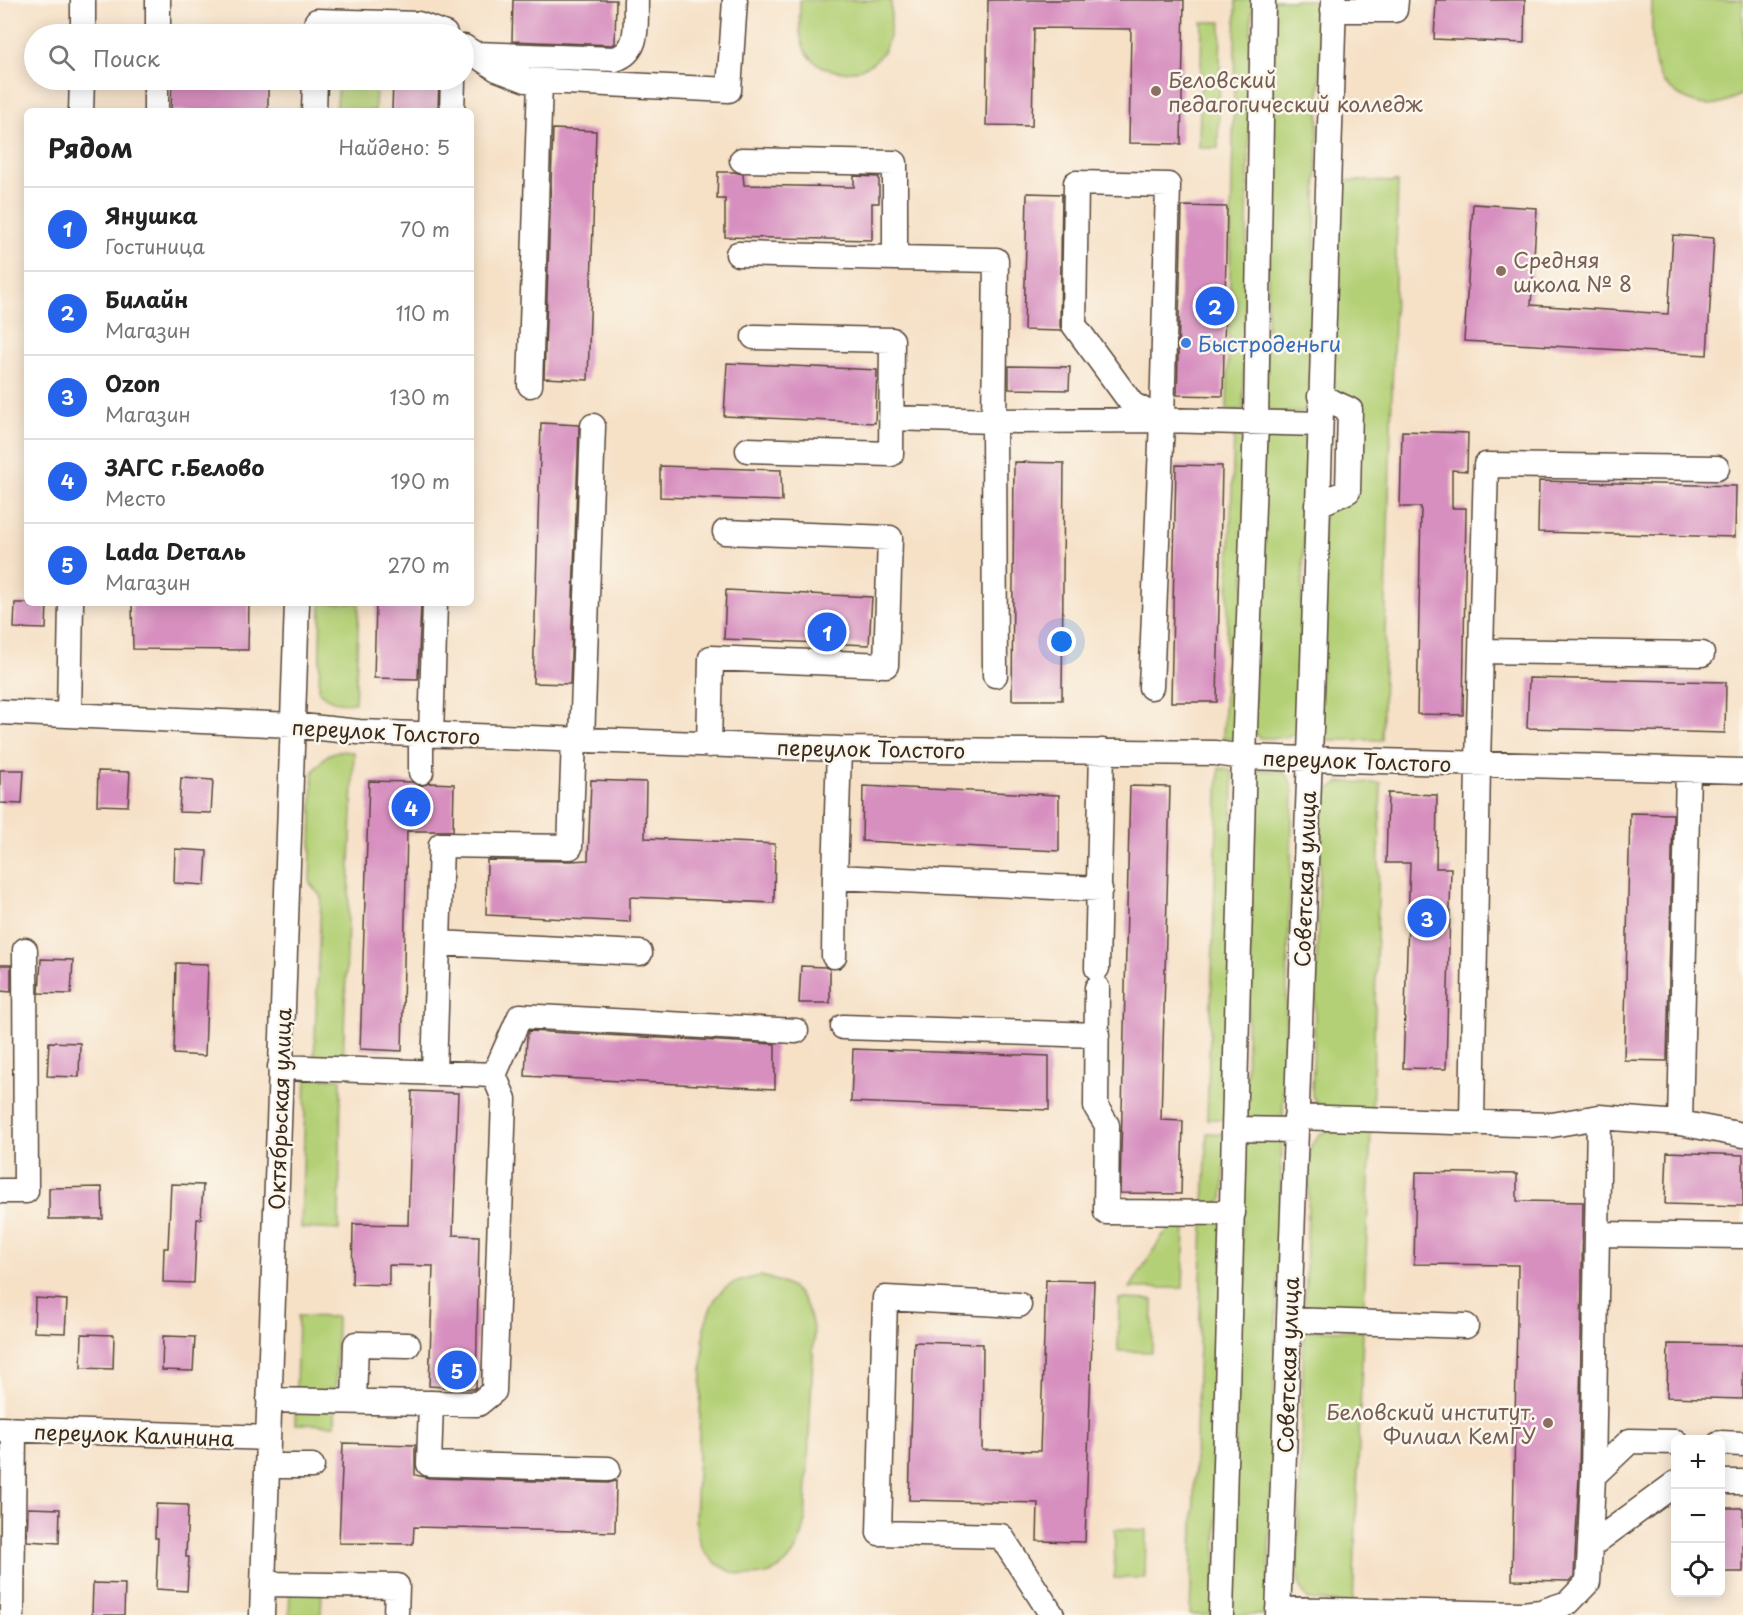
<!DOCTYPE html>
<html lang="ru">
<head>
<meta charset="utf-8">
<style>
	:root { --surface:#fff; --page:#f2f2f2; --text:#222; --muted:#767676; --line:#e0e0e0; --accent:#2563eb }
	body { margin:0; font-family:"Playpen Sans",sans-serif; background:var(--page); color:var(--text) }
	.controls { position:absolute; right:18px; bottom:18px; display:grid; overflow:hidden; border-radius:9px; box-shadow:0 3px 15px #0003 }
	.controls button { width:54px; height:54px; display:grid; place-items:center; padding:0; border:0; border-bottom:2px solid var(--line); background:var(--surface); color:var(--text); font:30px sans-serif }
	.you { position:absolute; left:1062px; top:642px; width:21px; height:21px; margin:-15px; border:4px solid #fff; border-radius:50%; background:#1a73e8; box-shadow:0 0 0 9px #1a73e833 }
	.badge { display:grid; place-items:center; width:39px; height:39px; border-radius:50%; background:var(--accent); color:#fff; font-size:20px; font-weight:700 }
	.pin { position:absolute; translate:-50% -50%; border:3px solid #fff; box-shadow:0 2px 6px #0006 }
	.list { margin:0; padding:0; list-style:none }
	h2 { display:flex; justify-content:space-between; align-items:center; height:78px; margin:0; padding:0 24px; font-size:26px }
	h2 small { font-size:20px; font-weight:400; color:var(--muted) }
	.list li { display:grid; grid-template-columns:39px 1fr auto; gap:18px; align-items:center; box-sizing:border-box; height:84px; padding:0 24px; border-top:2px solid var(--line) }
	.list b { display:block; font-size:22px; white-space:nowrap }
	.list p { margin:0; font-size:20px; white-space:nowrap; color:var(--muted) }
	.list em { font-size:20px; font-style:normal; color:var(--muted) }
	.icon { flex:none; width:33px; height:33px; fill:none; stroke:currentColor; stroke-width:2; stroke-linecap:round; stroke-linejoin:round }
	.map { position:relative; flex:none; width:1743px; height:1615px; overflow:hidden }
	.search { position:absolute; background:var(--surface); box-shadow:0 3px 15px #0003; left:24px; top:24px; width:450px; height:66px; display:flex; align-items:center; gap:15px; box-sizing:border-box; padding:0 21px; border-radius:33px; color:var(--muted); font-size:22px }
	.panel { position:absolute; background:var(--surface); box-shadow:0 3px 15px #0003; left:24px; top:108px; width:450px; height:498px; border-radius:9px }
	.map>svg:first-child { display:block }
	.green { fill:#b4d076; stroke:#787d4a; stroke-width:1.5 }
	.building { fill:#d78fbf }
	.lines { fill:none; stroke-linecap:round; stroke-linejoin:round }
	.minor-casing { stroke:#574537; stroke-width:27 }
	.minor { stroke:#fff; stroke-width:24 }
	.education-dot { fill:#8d6e63; stroke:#fbf7ec; stroke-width:2 }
	.shop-dot { fill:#3f7fe0; stroke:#fbf7ec; stroke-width:2 }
	.labels { text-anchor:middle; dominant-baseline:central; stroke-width:5; stroke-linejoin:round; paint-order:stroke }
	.education-label { font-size:21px; fill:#785e54; stroke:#fbf7ec; text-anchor:start }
	.shop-label { font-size:21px; fill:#366cbe; stroke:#fbf7ec; text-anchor:start }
	.street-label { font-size:21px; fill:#3b2a1e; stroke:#fbf7ec }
</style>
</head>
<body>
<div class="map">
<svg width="1743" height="1615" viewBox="0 0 1743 1615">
	<rect width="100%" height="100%" fill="#fbf7ec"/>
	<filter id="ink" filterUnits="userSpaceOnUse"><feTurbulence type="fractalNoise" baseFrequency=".0167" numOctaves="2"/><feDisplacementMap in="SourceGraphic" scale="12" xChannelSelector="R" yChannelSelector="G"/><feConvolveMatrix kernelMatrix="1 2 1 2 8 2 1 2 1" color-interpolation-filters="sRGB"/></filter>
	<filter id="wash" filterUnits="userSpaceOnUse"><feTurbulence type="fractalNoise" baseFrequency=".008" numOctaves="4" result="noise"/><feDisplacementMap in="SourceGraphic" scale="24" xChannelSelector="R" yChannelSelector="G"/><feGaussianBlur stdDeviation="1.35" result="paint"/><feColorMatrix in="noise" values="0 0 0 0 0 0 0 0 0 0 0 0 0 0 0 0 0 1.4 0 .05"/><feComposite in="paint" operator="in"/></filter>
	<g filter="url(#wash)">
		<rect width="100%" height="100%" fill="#f6e1c7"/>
		<path class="green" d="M800,0H891C891,15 892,32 886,46C870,82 813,80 802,42C798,28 800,14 800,0Z
			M1236,0H1252L1243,410H1227Z
			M1274,0H1322L1310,406L1301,413H1273L1265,405Z
			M1652,0H1743V93C1733,99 1720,105 1708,105C1688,104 1663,89 1657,70C1650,47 1652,23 1652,0Z
			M1202,22H1221L1218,148H1199Z
			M338,80H376L375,111H337Z
			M1334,180L1398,182L1382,740H1327L1318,735L1324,504L1354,497L1357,401L1328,389Z
			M1271,432L1298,433L1307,442L1298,730C1286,741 1275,738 1260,738L1253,730L1263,440Z
			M1234,435L1250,436L1238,739L1223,738Z
			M321,603H359L355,703C340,703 330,703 319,692Z
			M339,751L354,752L343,1063L314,1061L321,897L310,883L313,772C321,761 326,753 339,751Z
			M1219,768L1228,769L1233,774L1228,1119H1207Z
			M1255,770L1282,771L1289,778L1293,791L1267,1615H1230Z
			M1340,782L1381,783L1372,1116L1323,1109L1312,1096L1322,806L1328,790Z
			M306,1077L341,1079L339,1230L301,1228Z
			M1332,1129L1371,1130L1364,1306L1305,1308L1310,1147L1320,1134Z
			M1207,1133L1227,1134L1223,1199L1214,1205L1204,1207Z
			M1203,1222H1224L1215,1615H1190Z
			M1185,1225L1183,1288H1130L1163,1235L1173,1226Z
			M761,1276C798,1285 808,1297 814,1334L805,1524C802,1538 798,1550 788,1561C763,1588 717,1575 701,1546C697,1538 697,1527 695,1519L704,1328C715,1290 722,1284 761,1276Z
			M1119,1299L1153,1300L1152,1352L1118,1351Z
			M298,1316L337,1317L335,1425L295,1424Z
			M1304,1330L1363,1331L1353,1604L1308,1600L1300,1587L1297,1573Z
			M1115,1529L1146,1530L1145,1578H1114Z
			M290,1589L322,1590L321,1615H289Z"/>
		<g id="blocks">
			<path class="building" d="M513,0H616L615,43L612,45L512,41Z
				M988,0H1184L1181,144L1129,143L1131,29L1034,28L1032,126L986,125Z
				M1436,0H1525L1524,43L1434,39Z
				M172,80H268V111H171Z
				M393,80H439L438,111H392Z
				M553,129L596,131L588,380L544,378Z
				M718,172H734L743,174L744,185L854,187V176L879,177V203H872V240L725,237V199H717Z
				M1027,193L1062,194L1060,325L1061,331L1024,330Z
				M1473,204L1537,208L1531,305L1668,314L1673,235L1714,238L1707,355L1464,341Z
				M1182,206L1227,207L1223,396L1177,395Z
				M727,363L877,370L875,423L724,416Z
				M1009,366L1070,367L1069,390L1009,389Z
				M541,423L579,425L570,684L533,683Z
				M1402,431L1468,433L1467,471L1452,470V508H1466L1463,715L1417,714L1421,507H1400Z
				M1014,462L1064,463L1062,700H1012Z
				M1176,465L1222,466L1217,702H1171Z
				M660,466L781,470L782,501L660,497Z
				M1539,481L1736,486L1735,537L1538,532Z
				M726,590L872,597L869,645L724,639Z
				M15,603H47L46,629L14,628Z
				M132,603H249L248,650L133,649Z
				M376,603H421L418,679L374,678Z
				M1529,678L1726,682L1725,733L1527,728Z
				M0,770H24L22,804L0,803Z
				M98,771L130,772L128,806L97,805Z
				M181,778L213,780L211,813L179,812Z
				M591,780L646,782L645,838L775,844L774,903L630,897V922L486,915L487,860L570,861L588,860Z
				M369,781L412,782L420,786L430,783L454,784L453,831H407L402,1051L360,1049Z
				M863,786L1059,795V851L862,841Z
				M1130,786L1170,787L1161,1120L1183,1121L1181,1194L1120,1193Z
				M1388,793L1437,795L1436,868H1451L1446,1069L1403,1068L1410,863H1386Z
				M1630,813L1673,814L1667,1061L1624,1060Z
				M175,849L207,851L205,885L174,883Z
				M41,959L73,960L71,994L39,993Z
				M176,963L208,964L205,1056L174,1054Z
				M0,965H11V992L0,991Z
				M801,966L825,967L830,969V1003H799Z
				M529,1031L775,1044V1089L525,1076L527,1036Z
				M49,1042L80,1043L79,1077L47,1076Z
				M853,1049L1049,1056V1110L851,1102Z
				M412,1091L458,1093L453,1235L479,1236L476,1387L474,1389L429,1386L433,1266L389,1265V1285L352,1284L353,1224L408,1225Z
				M1667,1152L1743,1155V1206L1665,1204Z
				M1416,1172L1517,1174V1201L1583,1202L1579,1476L1574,1576L1569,1581L1512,1580L1518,1265L1414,1264Z
				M171,1184L203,1185L201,1219H197L194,1283L163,1282L164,1248H168Z
				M102,1187L103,1219H49V1188Z
				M1046,1280L1094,1281L1085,1542L1037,1541L1038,1503L909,1500L914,1342L983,1344L982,1450L1040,1451Z
				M35,1298L67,1300L65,1333L34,1332Z
				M82,1334L114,1335L113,1369L81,1368Z
				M163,1336L195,1337L193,1371L162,1370Z
				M1668,1344L1743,1345V1399L1667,1397Z
				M343,1443L415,1445V1475L429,1478L608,1483L616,1481L615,1532L414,1527L413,1544L339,1543Z
				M156,1504L188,1505L186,1557H189L187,1591L156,1589L158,1538H155Z
				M28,1508L60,1509L59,1543L27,1541Z
				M1720,1508H1743V1572H1720Z
				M93,1583L125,1584L124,1615H92Z"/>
		</g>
	</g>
	<g filter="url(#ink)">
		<use href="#blocks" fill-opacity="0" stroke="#574537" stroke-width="1.5"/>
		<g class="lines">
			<g class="minor-casing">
				<path id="minor" d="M1333,10H1395L1396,0
					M317,21L418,24L445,34
					M83,34V0
					M158,34V0
					M464,47L497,69L526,80L729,90L735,0
					M475,54L615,59C641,51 635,22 636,0
					M81,111L82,80
					M156,111V80
					M314,111L315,80
					M452,111L453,80
					M742,160L895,163V258L996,260L994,421L892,418
					M738,254L895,258
					M530,385L540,82
					M1162,420L1132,404L1074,325L1076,183L1168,185L1162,420L1320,424
					M748,450L891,454L892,340L754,337
					M1317,505L1348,491L1350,410L1320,396
					M1481,651L1702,654
					M995,675L994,421L1160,420
					M1151,687L1162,420
					M0,712L292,725L359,732L839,749L1215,753L1244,757L1308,759L1743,771
					M69,715L71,603
					M431,735L435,603
					M582,740L593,426
					M709,745L711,658L886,665L890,538L725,532
					M839,749L835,877L1100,889
					M421,772V734
					M438,943L640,953
					M834,956L835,877
					M1097,968L1102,751
					M1097,988L1096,1107L1107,1125L1106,1212L1233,1213
					M843,1027L1097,1035
					M280,1067L494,1075L520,1016L796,1031
					M434,1073L441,845L570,847L574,740
					M1296,1117L1552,1125L1599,1117L1680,1123L1743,1135
					M1599,1117L1597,1234L1743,1236
					M1472,1122L1478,764L1486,465L1717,468
					M1680,1123L1688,770
					M1235,1129L1295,1130
					M0,1191H26L25,950
					M1019,1305L885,1298L879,1533L1001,1536L1052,1615
					M1289,1320L1466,1326
					M269,1400L478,1404L494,1391L504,1099L494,1075
					M354,1401L356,1344L408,1345
					M431,1403L429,1464L608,1469
					M0,1429L267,1438
					M1720,1443L1743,1444
					M267,1466H312
					M1593,1476L1597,1234
					M1720,1482H1743
					M1590,1546L1593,1476L1630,1441L1676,1442
					M263,1584L397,1586L396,1615
					M1278,1609L1522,1614L1541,1612L1568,1603L1588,1582L1590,1546L1676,1483
					M12,1615L14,1430
					M262,1615L297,603
					M1221,1615L1244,757L1256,422L1263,0
					M1278,1615L1311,727L1334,0"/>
			</g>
			<use href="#minor" class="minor"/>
		</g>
	</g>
	<g class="education-dot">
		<circle cx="1156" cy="91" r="6"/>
		<circle cx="1501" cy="271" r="6"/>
		<circle cx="1548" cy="1423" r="6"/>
	</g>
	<circle class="shop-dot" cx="1186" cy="343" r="6"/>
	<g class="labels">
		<g class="education-label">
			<text x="1168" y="79">Беловский<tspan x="1168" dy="24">педагогический колледж</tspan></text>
			<text x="1513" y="259">Средняя<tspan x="1513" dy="24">школа № 8</tspan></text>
			<text x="1536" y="1411" text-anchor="end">Беловский институт.<tspan x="1536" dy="24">Филиал КемГУ</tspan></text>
		</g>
		<g class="shop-label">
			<text x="1198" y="343">Быстроденьги</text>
		</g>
		<g class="street-label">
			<text transform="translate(386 731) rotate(3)">переулок Толстого</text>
			<text transform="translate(871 748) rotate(1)">переулок Толстого</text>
			<text transform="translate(1357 760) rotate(2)">переулок Толстого</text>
			<text transform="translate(1304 879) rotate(-88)">Советская улица</text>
			<text transform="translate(279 1109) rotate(-88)">Октябрьская улица</text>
			<text transform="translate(1287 1365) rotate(-88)">Советская улица</text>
			<text transform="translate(134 1434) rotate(2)">переулок Калинина</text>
		</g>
	</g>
</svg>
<div class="controls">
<button>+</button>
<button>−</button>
<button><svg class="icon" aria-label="locate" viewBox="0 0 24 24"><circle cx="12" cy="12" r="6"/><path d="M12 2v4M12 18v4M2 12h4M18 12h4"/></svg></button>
</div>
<div class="you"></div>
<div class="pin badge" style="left:827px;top:632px">1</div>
<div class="pin badge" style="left:1215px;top:306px">2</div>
<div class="pin badge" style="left:1427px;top:918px">3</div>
<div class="pin badge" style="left:411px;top:807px">4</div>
<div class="pin badge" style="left:457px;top:1370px">5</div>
<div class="search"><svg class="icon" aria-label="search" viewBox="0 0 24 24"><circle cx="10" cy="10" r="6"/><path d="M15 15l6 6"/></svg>Поиск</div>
<section class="panel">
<h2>Рядом<small>Найдено: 5</small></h2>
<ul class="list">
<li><span class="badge">1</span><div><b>Янушка</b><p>Гостиница</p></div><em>70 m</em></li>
<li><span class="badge">2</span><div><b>Билайн</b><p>Магазин</p></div><em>110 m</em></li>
<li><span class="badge">3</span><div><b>Ozon</b><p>Магазин</p></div><em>130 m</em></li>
<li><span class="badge">4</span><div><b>ЗАГС г.Белово</b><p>Место</p></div><em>190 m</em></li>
<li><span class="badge">5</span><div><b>Lada Dеталь</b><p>Магазин</p></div><em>270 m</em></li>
</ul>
</section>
</div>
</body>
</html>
